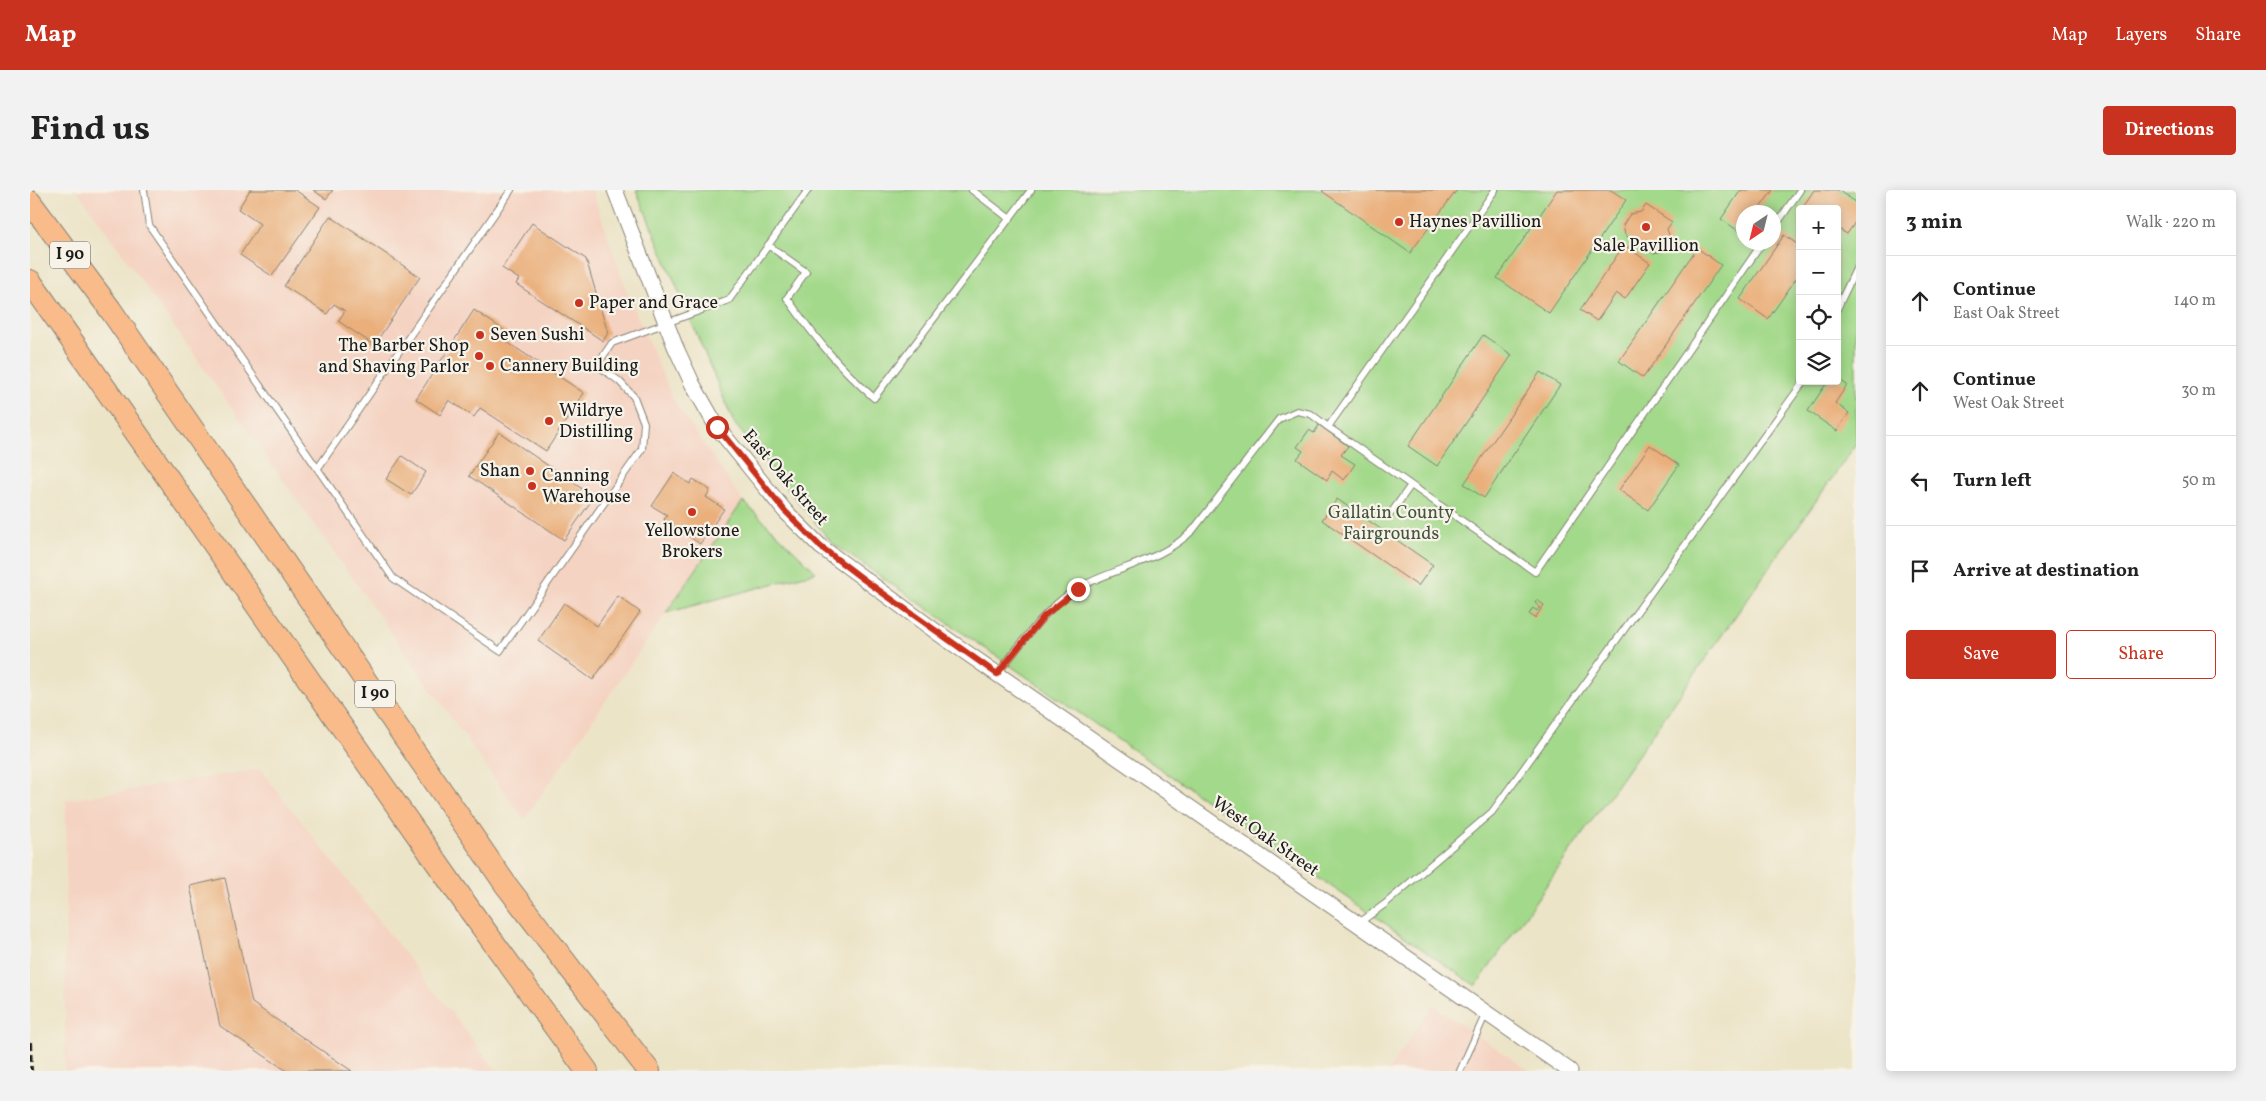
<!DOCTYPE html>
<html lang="en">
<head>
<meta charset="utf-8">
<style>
	:root { --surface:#fff; --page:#f2f2f2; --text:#222; --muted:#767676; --line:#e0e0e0; --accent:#c8321e }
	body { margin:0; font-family:Vollkorn,serif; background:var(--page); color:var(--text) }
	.controls { position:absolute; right:15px; top:15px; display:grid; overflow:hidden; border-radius:5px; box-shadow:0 2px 12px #0003 }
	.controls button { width:45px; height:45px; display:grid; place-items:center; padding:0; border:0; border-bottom:1px solid var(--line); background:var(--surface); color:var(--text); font:25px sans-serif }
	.compass { position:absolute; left:1706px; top:15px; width:45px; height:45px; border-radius:50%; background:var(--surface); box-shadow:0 2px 12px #0003; rotate:215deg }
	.stop { position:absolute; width:15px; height:15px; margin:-11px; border:4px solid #c8321e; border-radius:50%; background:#fff }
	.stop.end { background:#c8321e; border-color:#fff; box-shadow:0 1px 5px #0008 }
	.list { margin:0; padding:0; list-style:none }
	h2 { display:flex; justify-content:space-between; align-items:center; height:65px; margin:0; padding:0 20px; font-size:21px }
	h2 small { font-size:16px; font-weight:400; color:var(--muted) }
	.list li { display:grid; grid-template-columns:32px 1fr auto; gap:15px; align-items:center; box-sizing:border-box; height:90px; padding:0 20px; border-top:1px solid var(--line) }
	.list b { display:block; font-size:19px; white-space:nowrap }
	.list p { margin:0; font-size:16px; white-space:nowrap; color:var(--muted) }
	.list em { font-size:16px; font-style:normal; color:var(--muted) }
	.actions { display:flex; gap:10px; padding:15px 20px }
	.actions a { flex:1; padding:11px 0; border:1px solid var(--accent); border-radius:5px; text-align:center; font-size:18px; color:var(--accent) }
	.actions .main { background:var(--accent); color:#fff }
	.icon { flex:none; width:28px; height:28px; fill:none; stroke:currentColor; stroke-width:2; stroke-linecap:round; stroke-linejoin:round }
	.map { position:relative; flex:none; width:1826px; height:881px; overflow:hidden; border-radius:5px }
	header { display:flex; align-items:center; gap:30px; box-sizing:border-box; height:70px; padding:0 25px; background:var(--accent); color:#fff }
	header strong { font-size:24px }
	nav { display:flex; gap:28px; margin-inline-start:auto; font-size:18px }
	.intro { display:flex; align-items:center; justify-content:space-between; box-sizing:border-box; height:120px; padding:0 30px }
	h1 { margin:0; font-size:35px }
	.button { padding:12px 22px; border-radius:5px; background:var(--accent); color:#fff; font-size:18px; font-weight:700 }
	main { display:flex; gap:30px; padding:0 30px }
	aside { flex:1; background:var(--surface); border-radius:5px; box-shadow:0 2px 12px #0003 }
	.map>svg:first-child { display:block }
	.built { fill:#f5d3c2 }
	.green { fill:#a3d98a; stroke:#607a53; fill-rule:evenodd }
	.building { fill:#eaaf7a }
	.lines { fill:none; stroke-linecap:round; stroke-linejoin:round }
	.service-casing { stroke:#848072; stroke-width:8 }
	.tertiary-casing { stroke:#848072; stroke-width:17 }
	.motorway-casing { stroke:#848072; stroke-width:24 }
	.service { stroke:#fff; stroke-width:6 }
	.tertiary { stroke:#fff; stroke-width:15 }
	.motorway { stroke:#fabb8b; stroke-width:22 }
	.rail { stroke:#1c1c1c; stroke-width:4; stroke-dasharray:8 4; stroke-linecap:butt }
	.route { stroke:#c8321e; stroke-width:6 }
	.poi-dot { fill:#c8321e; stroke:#f7f3e8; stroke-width:2 }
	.labels { text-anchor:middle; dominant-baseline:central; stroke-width:4.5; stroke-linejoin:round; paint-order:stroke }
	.shield { fill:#f7f3e8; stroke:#5e5c59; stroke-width:1 }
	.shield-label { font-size:16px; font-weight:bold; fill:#1c1c1c }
	.poi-label { font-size:18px; fill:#1c1c1c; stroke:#f7f3e8; text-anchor:start }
	.street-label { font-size:18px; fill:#1c1c1c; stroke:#f7f3e8 }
	.park-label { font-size:18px; fill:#44553d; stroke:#f7f3e8 }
</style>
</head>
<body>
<header>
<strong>Map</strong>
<nav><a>Map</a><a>Layers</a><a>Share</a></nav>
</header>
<div class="intro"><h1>Find us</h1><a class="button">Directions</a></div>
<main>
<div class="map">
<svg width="1826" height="881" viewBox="0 0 1826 881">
	<rect width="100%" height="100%" fill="#f7f3e8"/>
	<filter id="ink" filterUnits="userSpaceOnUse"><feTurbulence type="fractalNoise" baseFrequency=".02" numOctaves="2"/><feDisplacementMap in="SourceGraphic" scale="10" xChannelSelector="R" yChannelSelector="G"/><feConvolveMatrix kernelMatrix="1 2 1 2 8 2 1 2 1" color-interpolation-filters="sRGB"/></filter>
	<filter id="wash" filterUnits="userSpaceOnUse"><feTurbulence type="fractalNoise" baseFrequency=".0096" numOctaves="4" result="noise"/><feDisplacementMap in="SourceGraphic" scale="20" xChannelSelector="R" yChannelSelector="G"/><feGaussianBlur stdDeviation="1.12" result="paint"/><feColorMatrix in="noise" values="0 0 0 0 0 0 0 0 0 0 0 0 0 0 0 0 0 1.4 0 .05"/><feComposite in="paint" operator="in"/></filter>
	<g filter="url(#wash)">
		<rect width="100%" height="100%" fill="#ece4c7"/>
		<path class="built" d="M47,0H562L599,107L644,211L713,311L494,630Z
			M230,579L467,881H35L36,610Z
			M1402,815L1500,881H1358Z"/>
		<path class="green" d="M606,0H1826V254L1446,796L802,353L704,233ZM1770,19H1807V191H1770ZM1714,22H1744V52H1714Z
			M713,311L786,382L636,423Z"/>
		<g id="blocks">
			<path class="building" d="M220,0H265L290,17L242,86L210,65L230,34L208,19Z
				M283,0H303L296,9Z
				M1293,0H1427L1380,63L1292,1Z
				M1527,0H1581L1596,10L1519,123L1467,88Z
				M1711,0H1743L1727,22H1714L1713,44L1691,29Z
				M1784,0H1808L1826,13V31L1817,44L1807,38V19H1780L1774,15Z
				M1616,15L1642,32L1637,39L1641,50L1634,61L1623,63L1595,45L1593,35L1600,24L1611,22Z
				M300,26L390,87L344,155L308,131L315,121L304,114L297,124L254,96Z
				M502,33L556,69L578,143L573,151L486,94L489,89L472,78Z
				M1754,45L1770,56V83L1738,129L1710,109Z
				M1594,55L1620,73L1595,109L1586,103L1567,131L1550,120Z
				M1667,58L1691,75L1613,188L1589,171Z
				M444,120L478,143L474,150L554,203L516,261L450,218L444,227L419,210L410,225L386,209Z
				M1453,145L1482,165L1407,276L1378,256Z
				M1510,182L1530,195L1454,308L1434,294Z
				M1807,188L1817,195L1805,213L1819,223L1807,241L1778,221L1798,191H1807Z
				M1289,235L1318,256L1311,265L1325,274L1314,290L1302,281L1297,290L1267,269L1273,261L1267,257L1279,240L1284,243Z
				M469,242L564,307L534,350L439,286Z
				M1620,255L1649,275L1618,320L1589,300Z
				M372,266L396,282L381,305L356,289Z
				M644,283L660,294L663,289L680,300L676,307L694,319L670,354L634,330L637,325L622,316Z
				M1307,309L1403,375L1388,396L1292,330Z
				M588,406L610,422L563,490L508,451L534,413L567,436Z
				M1507,410L1514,415L1505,428L1499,424L1503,418L1507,421L1510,417L1505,413Z
				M195,688L222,813L322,881H257L190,836L160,696Z"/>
		</g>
	</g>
	<g filter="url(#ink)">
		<use href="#blocks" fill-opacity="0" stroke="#848072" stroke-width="1"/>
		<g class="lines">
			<g class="service-casing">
				<path id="service" d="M114,0L119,35L363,388L470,461L612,259L614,233L604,207L589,191L567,175L582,153L699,110L778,0
					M942,0L980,29
					M1744,38L1770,0
					M738,55L776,82L757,108C785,148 807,175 844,208L1001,0
					M1807,119L1826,79
					M288,278L481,0
					M1381,295L1505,382L1733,52
					M1361,323L1381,295L1298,237L1465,0
					M967,484C992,454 1014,418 1048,398C1086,377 1131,372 1163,340L1249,229L1267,221L1281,224L1298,237
					M1329,733L1355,714L1462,622L1774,191
					M1430,881L1456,823"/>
			</g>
			<g class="tertiary-casing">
				<path id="tertiary" d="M585,0L645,156L663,195L687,237L755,321L791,357L908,443L1540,881"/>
			</g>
			<g class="motorway-casing">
				<path id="motorway" d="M0,12L80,119L476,695L619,881
					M0,91L442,723L557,881"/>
			</g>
			<use href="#service" class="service"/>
			<use href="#tertiary" class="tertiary"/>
			<use href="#motorway" class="motorway"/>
			<path class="rail" d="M0,852L1,881"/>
		</g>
	</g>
	<g class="lines" filter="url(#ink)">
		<path class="route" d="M687,237L755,321L791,357L833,389L967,484L1014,426L1048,399"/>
	</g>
	<g class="poi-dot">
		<circle cx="1369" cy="32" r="5"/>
		<circle cx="1616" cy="37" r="5"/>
		<circle cx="549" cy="113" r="5"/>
		<circle cx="450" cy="145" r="5"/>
		<circle cx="449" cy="166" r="5"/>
		<circle cx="460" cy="176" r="5"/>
		<circle cx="519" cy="231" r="5"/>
		<circle cx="500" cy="281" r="5"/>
		<circle cx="502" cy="296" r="5"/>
		<circle cx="662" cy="322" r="5"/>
	</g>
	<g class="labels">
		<g class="shield">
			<rect x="20" y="51.5" width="40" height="27" rx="4"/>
			<rect x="325" y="490.5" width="40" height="27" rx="4"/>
		</g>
		<g class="shield-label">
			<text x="40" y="65">I 90</text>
			<text x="345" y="504">I 90</text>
		</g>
		<g class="poi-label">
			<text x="1379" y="32">Haynes Pavillion</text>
			<text x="1616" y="56" text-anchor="middle">Sale Pavillion</text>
			<text x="559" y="113">Paper and Grace</text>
			<text x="460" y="145">Seven Sushi</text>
			<text x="439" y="156" text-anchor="end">The Barber Shop<tspan x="439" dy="21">and Shaving Parlor</tspan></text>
			<text x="470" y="176">Cannery Building</text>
			<text x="529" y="221">Wildrye<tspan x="529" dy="21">Distilling</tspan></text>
			<text x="490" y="281" text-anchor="end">Shan</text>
			<text x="512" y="286">Canning<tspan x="512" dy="21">Warehouse</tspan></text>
			<text x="662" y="341" text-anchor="middle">Yellowstone<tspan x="662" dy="21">Brokers</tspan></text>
		</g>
		<g class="street-label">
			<text transform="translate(755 288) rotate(49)">East Oak Street</text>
			<text transform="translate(1235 647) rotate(35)">West Oak Street</text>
		</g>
		<g class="park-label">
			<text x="1361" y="323">Gallatin County<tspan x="1361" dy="21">Fairgrounds</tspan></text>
		</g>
	</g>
</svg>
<div class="controls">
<button>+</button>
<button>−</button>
<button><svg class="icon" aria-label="locate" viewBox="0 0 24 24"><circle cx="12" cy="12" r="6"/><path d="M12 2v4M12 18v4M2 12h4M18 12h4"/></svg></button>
<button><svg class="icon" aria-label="layers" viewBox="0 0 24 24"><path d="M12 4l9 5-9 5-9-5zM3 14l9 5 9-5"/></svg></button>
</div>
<svg class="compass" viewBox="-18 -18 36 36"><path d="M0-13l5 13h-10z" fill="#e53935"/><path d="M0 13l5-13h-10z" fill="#767676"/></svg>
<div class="stop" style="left:687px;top:237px"></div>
<div class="stop end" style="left:1048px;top:399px"></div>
</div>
<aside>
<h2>3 min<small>Walk · 220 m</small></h2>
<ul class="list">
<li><svg class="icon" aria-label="ahead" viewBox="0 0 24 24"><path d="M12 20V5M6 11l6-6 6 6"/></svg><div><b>Continue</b><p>East Oak Street</p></div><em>140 m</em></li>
<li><svg class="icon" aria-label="ahead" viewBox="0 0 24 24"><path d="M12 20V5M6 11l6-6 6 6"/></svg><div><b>Continue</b><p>West Oak Street</p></div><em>30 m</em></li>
<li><svg class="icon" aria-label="left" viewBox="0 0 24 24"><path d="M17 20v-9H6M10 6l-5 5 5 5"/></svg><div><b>Turn left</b></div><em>50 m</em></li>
<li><svg class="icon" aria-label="arrive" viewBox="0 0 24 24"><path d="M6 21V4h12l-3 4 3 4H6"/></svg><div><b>Arrive at destination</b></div></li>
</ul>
<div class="actions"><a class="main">Save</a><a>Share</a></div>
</aside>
</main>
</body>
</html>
